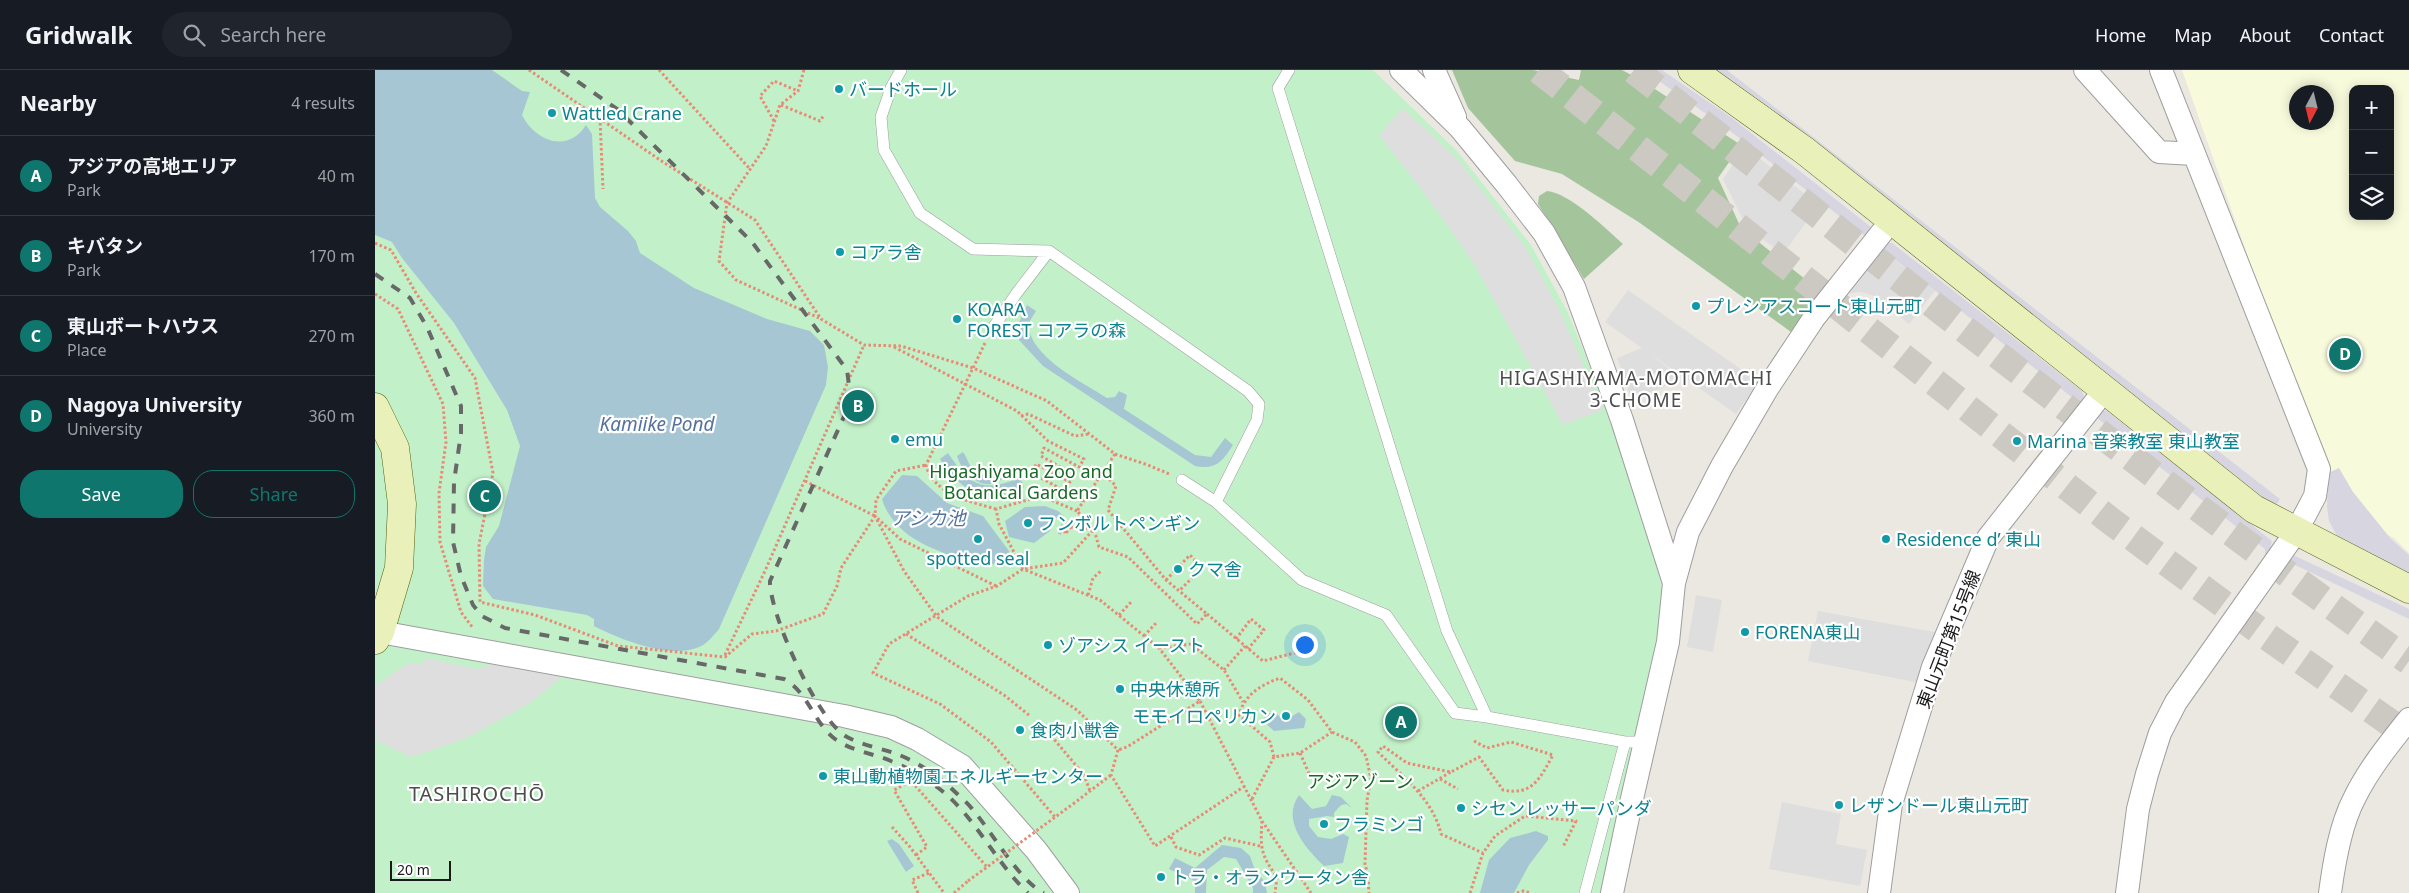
<!DOCTYPE html>
<html lang="en">
<head>
<meta charset="utf-8">
<style>
	:root { --surface:#171b24; --page:#20242c; --text:#f1f3f6; --muted:#9ea1a6; --line:#363941; --accent:#0f766e }
	body { margin:0; font-family:"Noto Sans","Noto Sans JP",sans-serif; background:var(--page); color:var(--text) }
	.controls { position:absolute; right:15px; top:15px; display:grid; overflow:hidden; border-radius:10px; box-shadow:0 2px 12px #0003 }
	.controls button { width:45px; height:45px; display:grid; place-items:center; padding:0; border:0; border-bottom:1px solid var(--line); background:var(--surface); color:var(--text); font:25px sans-serif }
	.compass { position:absolute; left:1914px; top:15px; width:45px; height:45px; border-radius:50%; background:var(--surface); box-shadow:0 2px 12px #0003; rotate:187deg }
	.scale { position:absolute; left:15px; bottom:12px; width:61px; box-sizing:border-box; padding-left:5px; border:2px solid #1a1a1a; border-top:0; font-size:14px; line-height:18px; white-space:nowrap; color:#1a1a1a; -webkit-text-stroke:4px #fff; paint-order:stroke }
	.you { position:absolute; left:929px; top:574px; width:18px; height:18px; margin:-12px; border:4px solid #fff; border-radius:50%; background:#1a73e8; box-shadow:0 0 0 8px #1a73e833 }
	.badge { display:grid; place-items:center; width:32px; height:32px; border-radius:50%; background:var(--accent); color:#fff; font-size:16px; font-weight:700 }
	.pin { position:absolute; translate:-50% -50%; border:2px solid #fff; box-shadow:0 1px 5px #0006 }
	.list { margin:0; padding:0; list-style:none }
	h2 { display:flex; justify-content:space-between; align-items:center; height:65px; margin:0; padding:0 20px; font-size:21px }
	h2 small { font-size:16px; font-weight:400; color:var(--muted) }
	.list li { display:grid; grid-template-columns:32px 1fr auto; gap:15px; align-items:center; box-sizing:border-box; height:80px; padding:0 20px; border-top:1px solid var(--line) }
	.list b { display:block; font-size:19px; white-space:nowrap }
	.list p { margin:0; font-size:16px; white-space:nowrap; color:var(--muted) }
	.list em { font-size:16px; font-style:normal; color:var(--muted) }
	.actions { display:flex; gap:10px; padding:15px 20px }
	.actions a { flex:1; padding:11px 0; border:1px solid var(--accent); border-radius:20px; text-align:center; font-size:18px; color:var(--accent) }
	.actions .main { background:var(--accent); color:#fff }
	.icon { flex:none; width:28px; height:28px; fill:none; stroke:currentColor; stroke-width:2; stroke-linecap:round; stroke-linejoin:round }
	.map { position:relative; flex:none; width:2034px; height:823px; overflow:hidden }
	header { display:flex; align-items:center; gap:30px; box-sizing:border-box; height:70px; padding:0 25px; background:var(--surface); border-bottom:1px solid var(--line) }
	header strong { font-size:24px }
	nav { display:flex; gap:28px; margin-inline-start:auto; font-size:18px }
	.search { width:350px; height:45px; background:var(--page); display:flex; align-items:center; gap:12px; box-sizing:border-box; padding:0 18px; border-radius:28px; color:var(--muted); font-size:19px }
	main { display:flex }
	aside { flex:1; background:var(--surface) }
	.map>svg:first-child { display:block }
	.education { fill:#f7fadb; fill-rule:evenodd }
	.forest { fill:#a4c59b }
	.park { fill:#c2f1c9 }
	.parking { fill:#dedede }
	.plaza { fill:#d7d6e0 }
	.water { fill:#a6c6d4 }
	.lines { fill:none; stroke-linecap:round; stroke-linejoin:round }
	.highway-tunnel { stroke:#ccc9c3; stroke-width:28; stroke-dasharray:28 14; stroke-linecap:butt }
	.lane-casing { stroke:#9e9e9e; stroke-width:12 }
	.street-casing { stroke:#9e9e9e; stroke-width:24 }
	.secondary-casing { stroke:#526211; stroke-width:29 }
	.path { stroke:#e78b76; stroke-width:3; stroke-dasharray:2.5 2.5; stroke-linecap:butt }
	.lane { stroke:#fff; stroke-width:11 }
	.street { stroke:#fff; stroke-width:22 }
	.secondary { stroke:#e9f0ba; stroke-width:28 }
	.rail { stroke:#686868; stroke-width:4; stroke-dasharray:10 10; stroke-linecap:butt }
	.path-bridge { stroke:#e78b76; stroke-width:3; stroke-dasharray:2.5 2.5; stroke-linecap:butt }
	.culture-dot { fill:#0f9aa8; stroke:#fff; stroke-width:2 }
	.labels { text-anchor:middle; dominant-baseline:central; stroke-width:4.5; stroke-linejoin:round; paint-order:stroke }
	.culture-label { font-size:18px; fill:#0d838f; stroke:#fff; text-anchor:start }
	.park-label { font-size:18px; fill:#186925; stroke:#fff }
	.street-label { font-size:18px; fill:#1a1a1a; stroke:#fff }
	.neighbourhood-label { font-size:19px; letter-spacing:1px; fill:#4d4d4d; stroke:#fff }
	.water-label { font-size:19px; font-style:italic; fill:#54729d; stroke:#fff }
	.quarter-label { font-size:20px; letter-spacing:1px; fill:#4d4d4d; stroke:#fff }
</style>
</head>
<body>
<header>
<strong>Gridwalk</strong>
<div class="search"><svg class="icon" aria-label="search" viewBox="0 0 24 24"><circle cx="10" cy="10" r="6"/><path d="M15 15l6 6"/></svg>Search here</div>
<nav><a>Home</a><a>Map</a><a>About</a><a>Contact</a></nav>
</header>
<main>
<aside>
<h2>Nearby<small>4 results</small></h2>
<ul class="list">
<li><span class="badge">A</span><div><b>アジアの高地エリア</b><p>Park</p></div><em>40 m</em></li>
<li><span class="badge">B</span><div><b>キバタン</b><p>Park</p></div><em>170 m</em></li>
<li><span class="badge">C</span><div><b>東山ボートハウス</b><p>Place</p></div><em>270 m</em></li>
<li><span class="badge">D</span><div><b>Nagoya University</b><p>University</p></div><em>360 m</em></li>
</ul>
<div class="actions"><a class="main">Save</a><a>Share</a></div>
</aside>
<div class="map">
<svg width="2034" height="823" viewBox="0 0 2034 823">
	<rect width="100%" height="100%" fill="#ebe8e1"/>
	<path class="education" d="M1807,0H2034V483L2019,468L1958,438L1956,422ZM1978,19H2015V146H1978ZM1922,22H1952V52H1922Z"/>
	<path class="forest" d="M1077,0H1158L1204,10L1206,0H1247L1266,10L1366,75L1343,108L1366,158L1445,221L1416,262L1265,153L1187,104L1140,91L1093,38Z
		M1172,121C1195,123 1230,158 1248,174L1209,209L1163,134L1164,126Z"/>
	<path class="park" d="M0,0H998L1082,81L1156,175L1192,241L1263,413L1292,541L1228,823H0Z"/>
	<path class="parking" d="M1028,38L1083,90L1149,175L1184,239L1228,340L1188,355L1098,192L1047,120L1004,65Z
		M1370,77L1444,135L1408,184L1372,158L1348,109Z
		M1504,181H1508L1560,221L1534,254L1500,226L1485,222L1474,223Z
		M1253,220L1384,312L1361,344L1274,283L1302,305L1288,318L1256,328L1242,288L1267,278L1230,252Z
		M1321,525L1347,530L1338,582L1312,577Z
		M1443,541L1565,563L1545,613L1433,591Z
		M50,588L103,599L119,593L188,606L155,633L92,668L36,687L0,670L3,664L0,662V616L33,593L48,594Z
		M1407,732L1466,744L1461,774L1492,780L1485,816L1394,799Z"/>
	<path class="plaza" d="M1268,0H1287L1357,48L1496,157L1497,160L1494,169L1350,57Z
		M1333,0H1352L1357,4L1905,429L1903,433L1898,435L1888,428Z
		M1513,173H1517L1707,321L1709,327L1704,336L1703,332L1509,181H1504Z
		M1724,340L1732,341L1897,471L1895,479L1890,487V479L1718,345Z
		M1964,398L1978,422L2016,469L2034,485V505L1967,472L1961,464L1954,451L1952,437L1953,403Z
		M1918,485L2034,539V549L1918,494L1908,497Z"/>
	<path class="water" d="M0,0H117L147,21L155,22L147,45C160,71 193,84 211,55L217,64L220,128L225,137L253,161L261,171L265,183L319,218L392,249L435,261L449,275L453,297L451,315L344,559C338,566 332,574 324,577C296,590 244,569 219,556V549L212,545L118,529L108,516L109,490L111,477L124,456L145,376L132,340L79,253L27,188L17,172L0,165Z
		M652,235L661,241L653,254C655,287 707,312 732,328L740,327L744,321L752,325L749,339L820,385L836,387L850,368L858,375C847,392 841,400 820,396L668,296L644,270L642,257Z
		M588,382C595,391 595,406 609,405C615,405 619,401 625,402L628,404L626,410C607,423 587,403 582,386Z
		M573,383C595,415 606,423 645,408L649,417C611,435 587,423 565,389Z
		M527,405L542,406L572,433L608,446L634,481L633,492C610,501 558,481 538,468C524,459 511,444 507,429Z
		M670,436L683,441L689,446L686,465L683,464L688,450L683,447L677,449L675,461L659,473L634,467L630,451L650,437Z
		M924,642L931,649L929,658L899,661L887,650L894,643L902,644L909,651Z
		M924,725L937,739L951,736L957,725L966,727L977,738L971,734L966,735L959,743V747L952,746L934,749V756L943,767L956,769L968,764L974,767L968,793L949,796C930,778 906,750 924,725Z
		M1161,761L1173,766V770L1154,795L1139,823H1105L1114,790L1135,768Z
		M517,769L524,774L539,796L531,802L512,771Z
		M847,775L866,778L875,786L880,800L890,812L892,823H878V818L861,789L849,787L832,800L831,823H820V811L794,799L800,788L820,798Z"/>
	<g class="lines">
		<path class="highway-tunnel" d="M1164,0L1737,452L1893,567L2034,666
			M1259,0C1515,200 1768,404 2034,591"/>
		<g class="lane-casing">
			<path id="lane" d="M526,0L516,18L506,47L509,80L545,143L598,179L674,181L873,321L884,334L882,350L841,432
				M914,0L903,18L1072,561L1112,647L1250,672H1271
				M616,261L641,224L674,181
				M807,410L841,432L927,510L1011,545L1080,643L1112,647
				M1210,823L1250,672"/>
		</g>
		<g class="street-casing">
			<path id="street" d="M1026,0L1085,58L1132,115L1169,163L1199,217L1247,350L1299,513L1293,572L1256,733L1237,823
				M1059,0L1080,47
				M1710,0L1784,82L1819,84
				M1299,513L1313,462L1347,396L1392,319L1439,248L1516,151
				M5,562L469,646L516,657L542,669L587,696L661,780L693,823
				M1504,823L1516,734L1558,597L1613,468L1729,321
				M1752,823L1763,739L1772,704L1785,663L1801,632L1921,462L1940,426L1944,399L1786,0
				M1955,823C1959,793 1965,756 1979,729C1993,700 2014,674 2034,649"/>
		</g>
		<g class="secondary-casing">
			<path id="secondary" d="M1317,0L1430,81L1879,439L2034,519
				M0,337L20,378L27,434L24,498L5,562L0,570"/>
		</g>
		<path class="path" d="M154,0L288,92L380,150L446,249L489,275L526,276L598,298L551,395C558,424 596,432 621,439
			M284,0L375,99
			M429,0L423,21L405,35L391,76L352,133L344,191L361,210L444,248
			M406,35L445,51L449,45
			M225,48L228,119
			M399,51L385,26L399,11L423,21
			M0,173L16,180L41,223L100,308L118,403L104,474L105,532L160,545L243,576L350,587L377,564L401,561L448,544L462,516L466,498L500,446L501,430L521,401L551,395
			M0,224L23,239L68,334L71,372L64,423L65,472L86,542L98,558
			M610,273L598,298L672,331L740,384L702,441L719,459L688,493L648,499L622,516L593,526L514,574L498,603L565,634L616,672L680,747
			M519,277L642,341L673,371L709,389L704,397L669,378L666,386L699,405L695,412L661,394L657,403L708,431
			M646,346L653,344L700,366L714,364
			M740,384L773,395L794,404
			M430,411L500,446
			M702,441L666,426L621,439L624,454L648,499L725,530L784,578L825,631L752,677L743,680
			M696,457L690,464V451L696,457L719,459L724,477L753,487L822,554L832,544L791,510L733,440L741,416L728,403
			M791,510L815,485L827,498L804,521
			M621,516L525,469L500,446L529,501L562,547L702,640L743,680L736,705L780,776L870,716
			M713,525L718,508L727,500
			M832,544L888,591L931,580L934,583
			M744,545L757,531
			M531,564L629,625L655,646
			M769,566L782,552
			M861,569L876,549L889,560L873,579
			M784,578L816,574L849,600L868,632
			M350,585L390,501L489,275
			M849,600L870,576
			M825,631L887,751L936,823
			M673,662L709,705L715,721
			M1099,671L1112,678L1136,672L1178,685C1165,708 1158,726 1128,720L1104,687L1076,702L1032,693L1008,676L1003,682C1027,706 1058,729 1066,764L1108,783
			M925,683L936,708
			M899,687L895,672L864,645C870,624 886,615 905,608L933,630L957,662L980,672L991,686L996,709L992,730L990,794L993,806L994,823
			M1065,709L1083,719
			M1043,721L1076,702
			M877,729L899,687L925,683L957,662
			M698,734L736,705
			M887,751C885,778 886,785 902,807L900,823
			M517,757L535,777L569,823
			M796,767L801,777L824,785L850,768L885,776
			M541,785L552,777L519,720L536,711L612,797
			M543,823L537,810L554,803
			M579,823L593,811
			M1095,823L1108,783L1120,766L1150,746L1201,751L1188,777
			M1142,823L1148,821L1156,823"/>
		<use href="#lane" class="lane"/>
		<use href="#street" class="street"/>
		<use href="#secondary" class="secondary"/>
		<path class="rail" d="M186,0L242,39L377,172L472,300L476,331L395,511C394,543 443,652 472,667C487,675 504,678 519,683C539,690 561,704 577,719C584,726 592,732 598,740C617,762 645,812 669,823
			M0,204L35,228L52,257L86,336V363L79,412L78,472L86,506L98,535L107,546L130,558L409,609C434,623 438,652 460,669C476,681 497,683 516,691C532,697 549,707 562,717C600,745 619,791 653,823"/>
		<path class="path-bridge" d="M593,811L698,734"/>
	</g>
	<g class="culture-dot">
		<circle cx="464" cy="19" r="5"/>
		<circle cx="177" cy="43" r="5"/>
		<circle cx="465" cy="182" r="5"/>
		<circle cx="1321" cy="236" r="5"/>
		<circle cx="582" cy="249" r="5"/>
		<circle cx="520" cy="369" r="5"/>
		<circle cx="1642" cy="371" r="5"/>
		<circle cx="653" cy="453" r="5"/>
		<circle cx="603" cy="469" r="5"/>
		<circle cx="1511" cy="469" r="5"/>
		<circle cx="803" cy="499" r="5"/>
		<circle cx="1370" cy="562" r="5"/>
		<circle cx="673" cy="575" r="5"/>
		<circle cx="745" cy="619" r="5"/>
		<circle cx="911" cy="646" r="5"/>
		<circle cx="645" cy="660" r="5"/>
		<circle cx="448" cy="706" r="5"/>
		<circle cx="1464" cy="735" r="5"/>
		<circle cx="1086" cy="738" r="5"/>
		<circle cx="949" cy="754" r="5"/>
		<circle cx="786" cy="807" r="5"/>
	</g>
	<g class="labels">
		<g class="culture-label">
			<text x="474" y="19">バードホール</text>
			<text x="187" y="43">Wattled Crane</text>
			<text x="475" y="182">コアラ舎</text>
			<text x="1331" y="236">プレシアスコート東山元町</text>
			<text x="592" y="239">KOARA<tspan x="592" dy="21">FOREST コアラの森</tspan></text>
			<text x="530" y="369">emu</text>
			<text x="1652" y="371">Marina 音楽教室 東山教室</text>
			<text x="663" y="453">フンボルトペンギン</text>
			<text x="1521" y="469">Residence d’ 東山</text>
			<text x="603" y="488" text-anchor="middle">spotted seal</text>
			<text x="813" y="499">クマ舎</text>
			<text x="1380" y="562">FORENA東山</text>
			<text x="683" y="575">ゾアシス イースト</text>
			<text x="755" y="619">中央休憩所</text>
			<text x="901" y="646" text-anchor="end">モモイロペリカン</text>
			<text x="655" y="660">食肉小獣舎</text>
			<text x="458" y="706">東山動植物園エネルギーセンター</text>
			<text x="1474" y="735">レザンドール東山元町</text>
			<text x="1096" y="738">シセンレッサーパンダ</text>
			<text x="959" y="754">フラミンゴ</text>
			<text x="796" y="807">トラ・オランウータン舎</text>
		</g>
		<g class="park-label">
			<text x="646" y="401">Higashiyama Zoo and<tspan x="646" dy="21">Botanical Gardens</tspan></text>
			<text x="985" y="711">アジアゾーン</text>
		</g>
		<g class="street-label">
			<text transform="translate(1573 569) rotate(-69)">東山元町第15号線</text>
		</g>
		<g class="neighbourhood-label">
			<text x="1261" y="308">HIGASHIYAMA-MOTOMACHI<tspan x="1261" dy="22">3-CHOME</tspan></text>
		</g>
		<g class="water-label">
			<text x="282" y="354">Kamiike Pond</text>
			<text x="553" y="448">アシカ池</text>
		</g>
		<g class="quarter-label">
			<text x="102" y="723">TASHIROCHŌ</text>
		</g>
	</g>
</svg>
<div class="controls">
<button>+</button>
<button>−</button>
<button><svg class="icon" aria-label="layers" viewBox="0 0 24 24"><path d="M12 4l9 5-9 5-9-5zM3 14l9 5 9-5"/></svg></button>
</div>
<svg class="compass" viewBox="-18 -18 36 36"><path d="M0-13l5 13h-10z" fill="#e53935"/><path d="M0 13l5-13h-10z" fill="#9ea1a6"/></svg>
<div class="scale">20 m</div>
<div class="you"></div>
<div class="pin badge" style="left:1026px;top:652px">A</div>
<div class="pin badge" style="left:483px;top:336px">B</div>
<div class="pin badge" style="left:110px;top:426px">C</div>
<div class="pin badge" style="left:1970px;top:284px">D</div>
</div>
</main>
</body>
</html>
